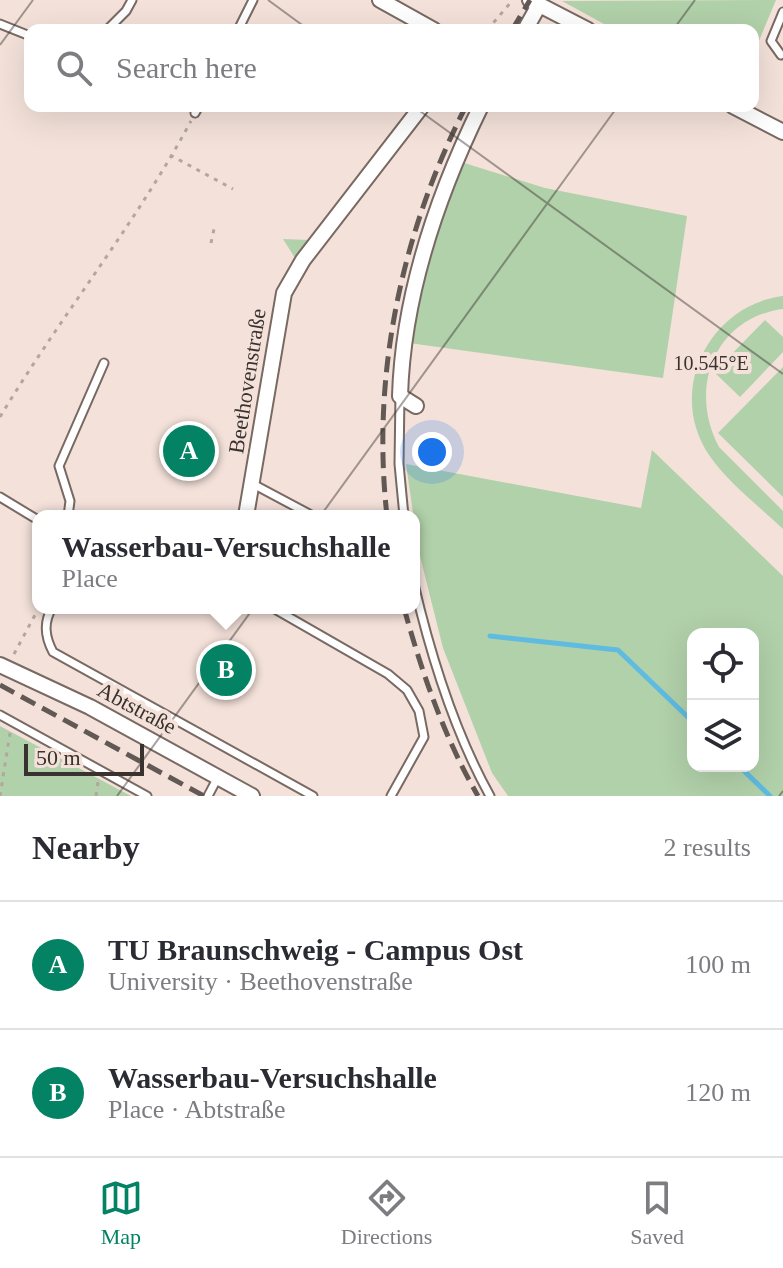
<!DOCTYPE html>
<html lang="en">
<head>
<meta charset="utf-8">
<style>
	:root { --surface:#fff; --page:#f2f2f3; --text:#2b2b33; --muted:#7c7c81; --line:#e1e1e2; --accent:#048364 }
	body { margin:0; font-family:Georgia,serif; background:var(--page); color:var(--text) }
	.controls { position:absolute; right:24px; bottom:24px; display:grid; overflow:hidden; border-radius:16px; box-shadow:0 8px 32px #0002 }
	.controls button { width:72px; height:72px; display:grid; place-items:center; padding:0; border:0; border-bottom:2px solid var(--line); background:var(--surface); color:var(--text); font:40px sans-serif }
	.scale { position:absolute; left:24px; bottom:20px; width:120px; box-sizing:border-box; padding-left:8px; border:4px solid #39322f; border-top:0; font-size:22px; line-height:28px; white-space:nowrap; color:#39322f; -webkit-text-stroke:6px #f4e2da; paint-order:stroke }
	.you { position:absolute; left:432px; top:452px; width:28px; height:28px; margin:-20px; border:6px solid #fff; border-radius:50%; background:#1a73e8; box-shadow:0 0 0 12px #1a73e833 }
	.badge { display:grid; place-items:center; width:52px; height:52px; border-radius:50%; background:var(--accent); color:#fff; font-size:26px; font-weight:700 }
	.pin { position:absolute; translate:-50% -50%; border:4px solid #fff; box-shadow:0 2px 8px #0006 }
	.popup { position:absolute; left:32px; top:510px; width:388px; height:104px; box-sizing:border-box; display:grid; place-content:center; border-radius:16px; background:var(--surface); filter:drop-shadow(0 2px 6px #0005); font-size:26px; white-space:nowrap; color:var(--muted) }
	.popup b { font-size:30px; color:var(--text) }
	.popup::after { content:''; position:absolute; left:50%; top:100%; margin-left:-16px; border:16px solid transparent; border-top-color:var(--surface) }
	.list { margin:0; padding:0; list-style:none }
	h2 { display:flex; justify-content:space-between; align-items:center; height:104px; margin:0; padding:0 32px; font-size:34px }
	h2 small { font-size:26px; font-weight:400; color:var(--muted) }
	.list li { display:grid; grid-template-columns:52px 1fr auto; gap:24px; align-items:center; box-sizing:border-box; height:128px; padding:0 32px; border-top:2px solid var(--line) }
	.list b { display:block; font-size:30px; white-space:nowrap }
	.list p { margin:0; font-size:26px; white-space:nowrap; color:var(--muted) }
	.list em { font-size:26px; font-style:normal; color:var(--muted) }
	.icon { flex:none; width:44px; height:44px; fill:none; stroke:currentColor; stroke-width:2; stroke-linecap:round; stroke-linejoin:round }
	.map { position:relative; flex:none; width:783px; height:796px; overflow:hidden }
	.search { position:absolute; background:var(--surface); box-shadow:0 8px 32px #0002; left:24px; right:24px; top:24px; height:88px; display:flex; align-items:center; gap:20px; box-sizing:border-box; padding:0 28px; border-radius:16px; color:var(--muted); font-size:30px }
	.sheet { height:360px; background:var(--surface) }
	nav { display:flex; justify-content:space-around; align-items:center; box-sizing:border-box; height:112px; border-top:2px solid var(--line); background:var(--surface); font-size:22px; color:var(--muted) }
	nav a { display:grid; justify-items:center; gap:4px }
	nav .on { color:var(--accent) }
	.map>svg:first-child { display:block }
	.green { fill:#b1d1aa; fill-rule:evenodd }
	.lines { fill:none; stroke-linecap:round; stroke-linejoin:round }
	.stream { stroke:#5fbbe0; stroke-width:5 }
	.service-casing { stroke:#786962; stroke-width:11 }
	.minor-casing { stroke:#786962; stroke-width:18 }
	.path { stroke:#b4a69f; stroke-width:3; stroke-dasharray:4 6; stroke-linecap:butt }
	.service { stroke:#fff; stroke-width:7 }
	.minor { stroke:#fff; stroke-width:14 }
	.rail { stroke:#625955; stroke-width:5; stroke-dasharray:16 8; stroke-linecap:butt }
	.ticks { fill:none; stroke:#39322f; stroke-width:2; stroke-opacity:0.45 }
	.labels { text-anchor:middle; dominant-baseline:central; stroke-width:8; stroke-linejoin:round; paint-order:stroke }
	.street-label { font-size:22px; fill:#39322f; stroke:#f4e2da }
	.ticks-label { font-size:20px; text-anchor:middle; fill:#39322f; stroke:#f4e2da; stroke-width:8; stroke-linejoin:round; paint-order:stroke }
</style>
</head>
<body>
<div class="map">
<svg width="783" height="796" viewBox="0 0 783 796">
	<rect width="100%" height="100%" fill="#f4e2da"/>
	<path class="green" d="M776,0L753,55V30H615L562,1Z
		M458,161L545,188L687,216L663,378L409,343L437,219Z
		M283,239L309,240L295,258Z
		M783,296V309C714,318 688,389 719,447L783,511V529C759,506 728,483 709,455C666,391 709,305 783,296Z
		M765,320L783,337V352L740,397L714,372Z
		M783,367V497L718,433Z
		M652,450L783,576V796H508L492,773L443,648L418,548L406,464L641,508ZM693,634H753V766H693Z
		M0,726L131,796H0Z"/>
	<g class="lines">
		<path class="stream" d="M490,636L618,650L693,722
			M739,766L770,796"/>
		<g class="service-casing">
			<path id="service" d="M0,24L30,36
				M107,30L126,11L132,0
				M238,30L253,0
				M781,55L771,41L783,12
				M195,113L199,106
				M400,394L399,464L404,516
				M253,484L313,516
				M0,497L38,520
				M68,516L70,501L59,466L104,363
				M414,584C431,657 454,731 490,796
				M52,608C43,623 45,637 53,652L313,796
				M273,608L388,674L407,690L419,711L424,737L391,796
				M0,715L147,796
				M208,796L218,777"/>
		</g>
		<g class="minor-casing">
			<path id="minor" d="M380,0L434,30
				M530,0L588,30
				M525,30L539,5
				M733,106L783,132
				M416,406L400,396C403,295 437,196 481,106
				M246,516L284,293L303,260L422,106
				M0,665L90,707L252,796"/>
		</g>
		<path class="path" d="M487,30L513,0
			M170,155L233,189
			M211,243L214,229
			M0,417C60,317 135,225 191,121
			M14,654L35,615
			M0,796L10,733
			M96,796L98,782"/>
		<use href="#service" class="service"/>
		<use href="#minor" class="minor"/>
		<path class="rail" d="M512,30L530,0
			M387,516C371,375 402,231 466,106
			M404,608C422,673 444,737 478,796
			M0,685L204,796"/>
	</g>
	<path class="ticks" d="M268,0L309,30M673,30L695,0M0,45L33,0M413,106L783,374M117,796L618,106M779,796L783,791"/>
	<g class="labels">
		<g class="street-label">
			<text transform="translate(247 381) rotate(-81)">Beethovenstraße</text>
			<text transform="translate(137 708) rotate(28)">Abtstraße</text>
		</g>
	</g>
	<g class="ticks-label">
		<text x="711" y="370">10.545°E</text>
	</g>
</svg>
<div class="controls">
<button><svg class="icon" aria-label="locate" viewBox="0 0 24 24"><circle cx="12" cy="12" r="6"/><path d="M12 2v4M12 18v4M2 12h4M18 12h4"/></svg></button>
<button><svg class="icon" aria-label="layers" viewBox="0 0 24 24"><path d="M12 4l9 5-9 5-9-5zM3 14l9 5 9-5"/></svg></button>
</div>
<div class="scale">50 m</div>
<div class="you"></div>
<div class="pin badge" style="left:189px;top:451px">A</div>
<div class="pin badge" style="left:226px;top:670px">B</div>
<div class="popup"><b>Wasserbau-Versuchshalle</b>Place</div>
<div class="search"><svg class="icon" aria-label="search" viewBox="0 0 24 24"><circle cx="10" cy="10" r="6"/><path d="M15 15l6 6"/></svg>Search here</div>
</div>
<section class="sheet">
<h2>Nearby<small>2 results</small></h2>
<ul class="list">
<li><span class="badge">A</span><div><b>TU Braunschweig - Campus Ost</b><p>University · Beethovenstraße</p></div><em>100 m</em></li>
<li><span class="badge">B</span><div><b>Wasserbau-Versuchshalle</b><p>Place · Abtstraße</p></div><em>120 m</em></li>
</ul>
</section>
<nav>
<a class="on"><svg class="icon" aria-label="map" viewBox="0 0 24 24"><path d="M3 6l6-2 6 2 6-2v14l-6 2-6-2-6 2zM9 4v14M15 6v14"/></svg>Map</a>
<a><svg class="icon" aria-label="directions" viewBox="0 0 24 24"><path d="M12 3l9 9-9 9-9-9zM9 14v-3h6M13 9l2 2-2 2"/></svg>Directions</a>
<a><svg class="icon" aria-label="saved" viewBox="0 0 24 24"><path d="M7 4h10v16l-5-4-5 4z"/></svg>Saved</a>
</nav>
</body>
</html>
